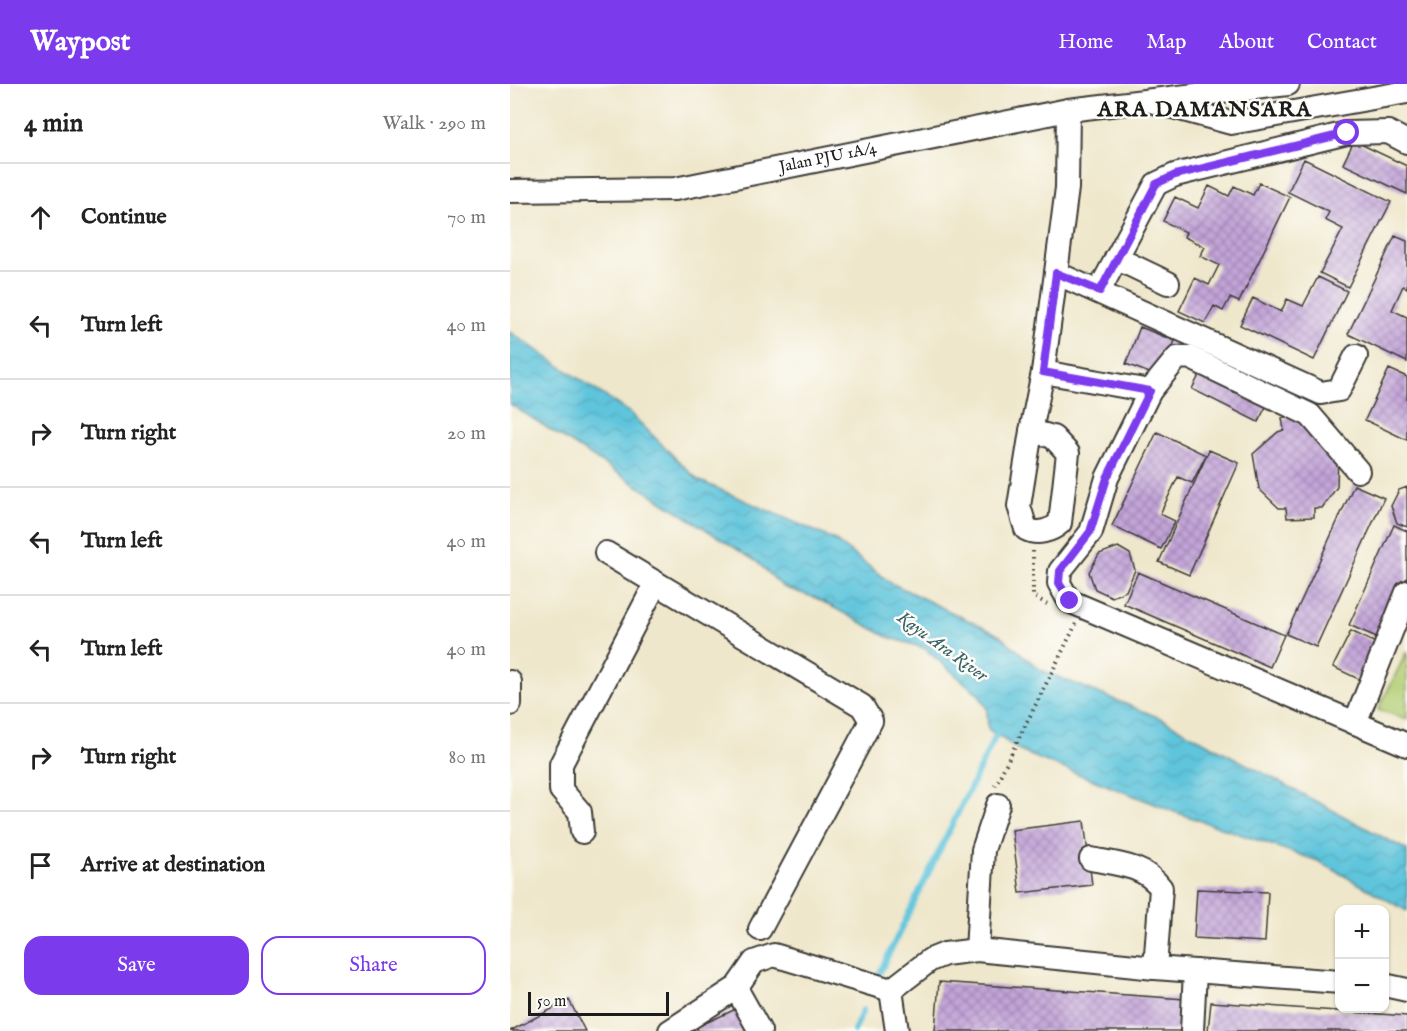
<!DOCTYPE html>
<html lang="en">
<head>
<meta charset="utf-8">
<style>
	:root { --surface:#fff; --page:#f2f2f2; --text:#222; --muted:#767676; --line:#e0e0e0; --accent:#7c3aed }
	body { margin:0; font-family:"IM FELL English",serif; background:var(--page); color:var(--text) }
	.controls { position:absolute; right:18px; bottom:18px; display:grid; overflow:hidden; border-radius:12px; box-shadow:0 2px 4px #0004 }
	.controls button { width:54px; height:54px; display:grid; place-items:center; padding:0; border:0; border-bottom:2px solid var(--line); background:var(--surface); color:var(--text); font:30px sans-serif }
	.scale { position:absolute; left:18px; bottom:15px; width:141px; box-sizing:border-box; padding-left:6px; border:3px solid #1c1c1c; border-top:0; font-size:16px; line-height:21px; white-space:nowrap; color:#1c1c1c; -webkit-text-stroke:4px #fdfcf7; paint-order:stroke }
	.stop { position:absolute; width:18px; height:18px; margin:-14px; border:4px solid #7c3aed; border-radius:50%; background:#fff }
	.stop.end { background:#7c3aed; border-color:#fff; box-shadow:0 2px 6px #0008 }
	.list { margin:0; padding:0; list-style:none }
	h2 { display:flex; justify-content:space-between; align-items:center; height:78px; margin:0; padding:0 24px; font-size:26px }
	h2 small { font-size:20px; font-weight:400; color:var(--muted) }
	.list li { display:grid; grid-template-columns:39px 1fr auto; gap:18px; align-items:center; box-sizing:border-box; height:108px; padding:0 24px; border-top:2px solid var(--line) }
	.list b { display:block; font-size:22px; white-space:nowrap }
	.list em { font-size:20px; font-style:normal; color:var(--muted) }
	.actions { display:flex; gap:12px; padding:18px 24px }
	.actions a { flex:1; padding:14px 0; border:2px solid var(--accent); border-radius:18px; text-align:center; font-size:21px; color:var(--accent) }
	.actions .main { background:var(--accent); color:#fff }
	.icon { flex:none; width:33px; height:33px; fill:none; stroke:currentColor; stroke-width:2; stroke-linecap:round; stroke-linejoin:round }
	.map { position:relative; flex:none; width:897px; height:947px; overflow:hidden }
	header { display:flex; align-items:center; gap:36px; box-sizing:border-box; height:84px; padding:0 30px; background:var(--accent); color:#fff }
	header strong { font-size:28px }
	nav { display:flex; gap:33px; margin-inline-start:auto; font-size:21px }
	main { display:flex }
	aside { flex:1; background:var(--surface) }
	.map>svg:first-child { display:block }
	.garden { fill:#b3ce73; stroke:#687548; stroke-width:1.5 }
	.water { fill:url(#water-waves); stroke:#3e707c; stroke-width:1.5 }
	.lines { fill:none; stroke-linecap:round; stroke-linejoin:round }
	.stream { stroke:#5fc5dc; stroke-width:6 }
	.building { fill:url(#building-cross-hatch) }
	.minor-casing { stroke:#3c3a36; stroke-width:26 }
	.path { stroke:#3c3a36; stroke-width:4; stroke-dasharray:1.5 4.5; stroke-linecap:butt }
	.minor { stroke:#fff; stroke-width:22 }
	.route { stroke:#7c3aed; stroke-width:8 }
	.labels { text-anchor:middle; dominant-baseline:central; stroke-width:5; stroke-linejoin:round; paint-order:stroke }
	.street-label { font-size:16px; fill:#1c1c1c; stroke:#fdfcf7 }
	.water-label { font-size:18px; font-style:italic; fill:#376069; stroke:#fdfcf7 }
	.district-label { font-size:22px; font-weight:bold; letter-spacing:1.5px; fill:#1c1c1c; stroke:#fdfcf7 }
</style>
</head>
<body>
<header>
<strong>Waypost</strong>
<nav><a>Home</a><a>Map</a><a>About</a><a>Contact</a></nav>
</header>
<main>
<aside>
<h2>4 min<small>Walk · 290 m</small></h2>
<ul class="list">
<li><svg class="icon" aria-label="ahead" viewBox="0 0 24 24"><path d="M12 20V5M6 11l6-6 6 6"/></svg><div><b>Continue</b></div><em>70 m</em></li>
<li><svg class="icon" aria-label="left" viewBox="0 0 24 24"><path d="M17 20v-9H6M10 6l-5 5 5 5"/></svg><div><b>Turn left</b></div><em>40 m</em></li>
<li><svg class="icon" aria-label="right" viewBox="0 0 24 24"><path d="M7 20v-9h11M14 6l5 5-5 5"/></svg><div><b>Turn right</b></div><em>20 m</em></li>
<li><svg class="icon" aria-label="left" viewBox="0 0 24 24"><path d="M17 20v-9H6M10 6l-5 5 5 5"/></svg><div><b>Turn left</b></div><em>40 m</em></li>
<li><svg class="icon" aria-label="left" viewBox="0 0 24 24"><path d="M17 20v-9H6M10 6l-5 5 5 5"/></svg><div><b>Turn left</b></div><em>40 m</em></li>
<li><svg class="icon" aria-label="right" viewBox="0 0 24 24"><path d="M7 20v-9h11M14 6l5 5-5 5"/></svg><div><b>Turn right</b></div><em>80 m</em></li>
<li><svg class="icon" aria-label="arrive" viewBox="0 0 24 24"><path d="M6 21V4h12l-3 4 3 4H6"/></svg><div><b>Arrive at destination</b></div></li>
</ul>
<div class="actions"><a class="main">Save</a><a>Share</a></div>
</aside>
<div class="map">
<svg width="897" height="947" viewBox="0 0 897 947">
	<defs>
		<pattern id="water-waves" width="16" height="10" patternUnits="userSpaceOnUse" patternTransform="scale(1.5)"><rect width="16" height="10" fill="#5fc5dc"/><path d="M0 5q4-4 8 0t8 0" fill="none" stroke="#52a9bc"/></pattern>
		<pattern id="building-cross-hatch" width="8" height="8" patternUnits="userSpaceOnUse" patternTransform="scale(1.5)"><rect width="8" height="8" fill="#c3a4d9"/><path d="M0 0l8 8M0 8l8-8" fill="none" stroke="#9e85af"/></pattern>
	</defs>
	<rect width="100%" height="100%" fill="#fdfcf7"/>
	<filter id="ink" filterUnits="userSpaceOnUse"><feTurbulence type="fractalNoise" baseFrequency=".0167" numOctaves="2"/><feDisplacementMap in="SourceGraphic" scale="12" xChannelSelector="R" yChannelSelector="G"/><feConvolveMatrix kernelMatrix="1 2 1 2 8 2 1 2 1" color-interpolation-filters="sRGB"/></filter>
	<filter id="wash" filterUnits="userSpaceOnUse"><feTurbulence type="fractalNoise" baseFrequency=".008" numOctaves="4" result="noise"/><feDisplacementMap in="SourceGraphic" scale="24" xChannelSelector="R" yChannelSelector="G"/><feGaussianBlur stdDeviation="1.35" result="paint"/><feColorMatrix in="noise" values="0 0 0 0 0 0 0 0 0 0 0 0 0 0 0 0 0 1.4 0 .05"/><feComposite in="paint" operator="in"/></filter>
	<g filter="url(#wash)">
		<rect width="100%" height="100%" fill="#efe7cb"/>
		<path class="garden" d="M897,567V635L868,626Z"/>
		<path class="water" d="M0,248L120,329L188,396L323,455L381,499L489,551L531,586L650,634L897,766V827L808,777L665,728L512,668L478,645L477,625L469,611L414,564L378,553L306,514L273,503L247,478L0,320Z"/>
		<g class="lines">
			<path class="stream" d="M370,888L490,643
				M344,947L353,926"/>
		</g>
		<g id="blocks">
			<path class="building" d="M844,57L897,82V110L833,80Z
				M794,75L881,118L838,203L810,189L833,145L815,136L819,128L778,108Z
				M749,99L780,113L729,218L720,214L713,227L704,222L695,239L669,227L685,194L699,201L709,181L690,172L695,163L674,153L676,148L653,137L665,113L688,124L699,102L719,112L724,102L743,111Z
				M885,152L897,157V204L893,202L882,226L897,233V278L838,250Z
				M808,193L837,207L804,276L730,241L743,214L771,228L777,215L793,222Z
				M630,243L665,257L650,293L616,280Z
				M694,282L760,315L748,338L682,305Z
				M879,285L897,293V356L855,336Z
				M801,333L828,367L827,403L812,424H804V433L777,434L776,424H769L749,405L743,370L768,348L774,346L772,334Z
				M647,348L696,371L682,399L668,393L650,430L665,437L651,465L602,442Z
				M699,366L729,379L679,491L649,478Z
				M844,401L874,414L806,563L776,550Z
				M897,403V443L887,439L881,422L889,406Z
				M884,441L897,447V493L869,554L839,541Z
				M608,463L620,470L625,486L616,507L602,513L585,505L579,488L589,470Z
				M628,488L774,551L760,583L614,520Z
				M841,547L872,562L855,598L823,583Z
				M574,737L582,801L510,809L502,746Z
				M687,805L758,808L755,858L684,854Z
				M429,898L675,915L672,947H425Z
				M59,916L75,947H0Z
				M701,918L897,932V947H698Z
				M226,925L236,947H188L187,943Z"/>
		</g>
	</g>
	<g filter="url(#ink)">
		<use href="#blocks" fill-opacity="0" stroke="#3c3a36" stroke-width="1.5"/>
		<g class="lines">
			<g class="minor-casing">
				<g id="minor">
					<path d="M644,18L721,39L897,8"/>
					<path id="s1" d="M0,107L165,105L558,26L778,0"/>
					<path d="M606,174L658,199"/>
					<path d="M546,189L811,309L829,306L846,272"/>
					<path d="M589,207L646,100L665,91L837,49L878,48L897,58"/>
					<path d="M533,288L640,307L667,274L679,273L800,331L848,387"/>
					<path d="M640,307L597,394L581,448L550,487L549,499L559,517L897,661"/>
					<path d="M521,347L533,288L557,104L558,26"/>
					<path d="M521,347L543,353L558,369L550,439C541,447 527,451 516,445L509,422Z"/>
					<path d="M96,469L352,622L361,637L250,845"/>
					<path d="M0,598V620"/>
					<path d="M845,639L897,508"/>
					<path d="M72,748L70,728L51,706V680L146,499"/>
					<path d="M581,775C607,780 634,781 651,804L645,884"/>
					<path d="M467,866L473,766L488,721"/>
					<path d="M874,901L897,906"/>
					<path d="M226,904L250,947"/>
					<path d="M160,947L226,904L244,878L264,871L381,906"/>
					<path d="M387,947L381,906L420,876L435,870L467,866L645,884L830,898"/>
					<path d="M682,947L685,887"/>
				</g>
			</g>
			<path class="path" d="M523,467V512L537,520
				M485,702L566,540"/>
			<use href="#minor" class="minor"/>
		</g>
	</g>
	<g class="lines" filter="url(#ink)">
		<path class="route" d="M560,517L549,499L550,487L580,448L597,394L640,307L533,288L546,189L590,207L646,100L665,91L837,49"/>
	</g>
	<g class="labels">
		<g class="street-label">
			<text stroke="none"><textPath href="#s1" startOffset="321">Jalan PJU 1A/4</textPath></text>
		</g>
		<g class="water-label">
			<text transform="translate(432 563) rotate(36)">Kayu Ara River</text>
		</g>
		<g class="district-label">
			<text x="695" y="26">ARA DAMANSARA</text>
		</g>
	</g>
</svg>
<div class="controls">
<button>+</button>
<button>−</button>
</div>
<div class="scale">50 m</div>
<div class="stop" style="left:837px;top:49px"></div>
<div class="stop end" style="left:560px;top:517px"></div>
</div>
</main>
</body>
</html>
